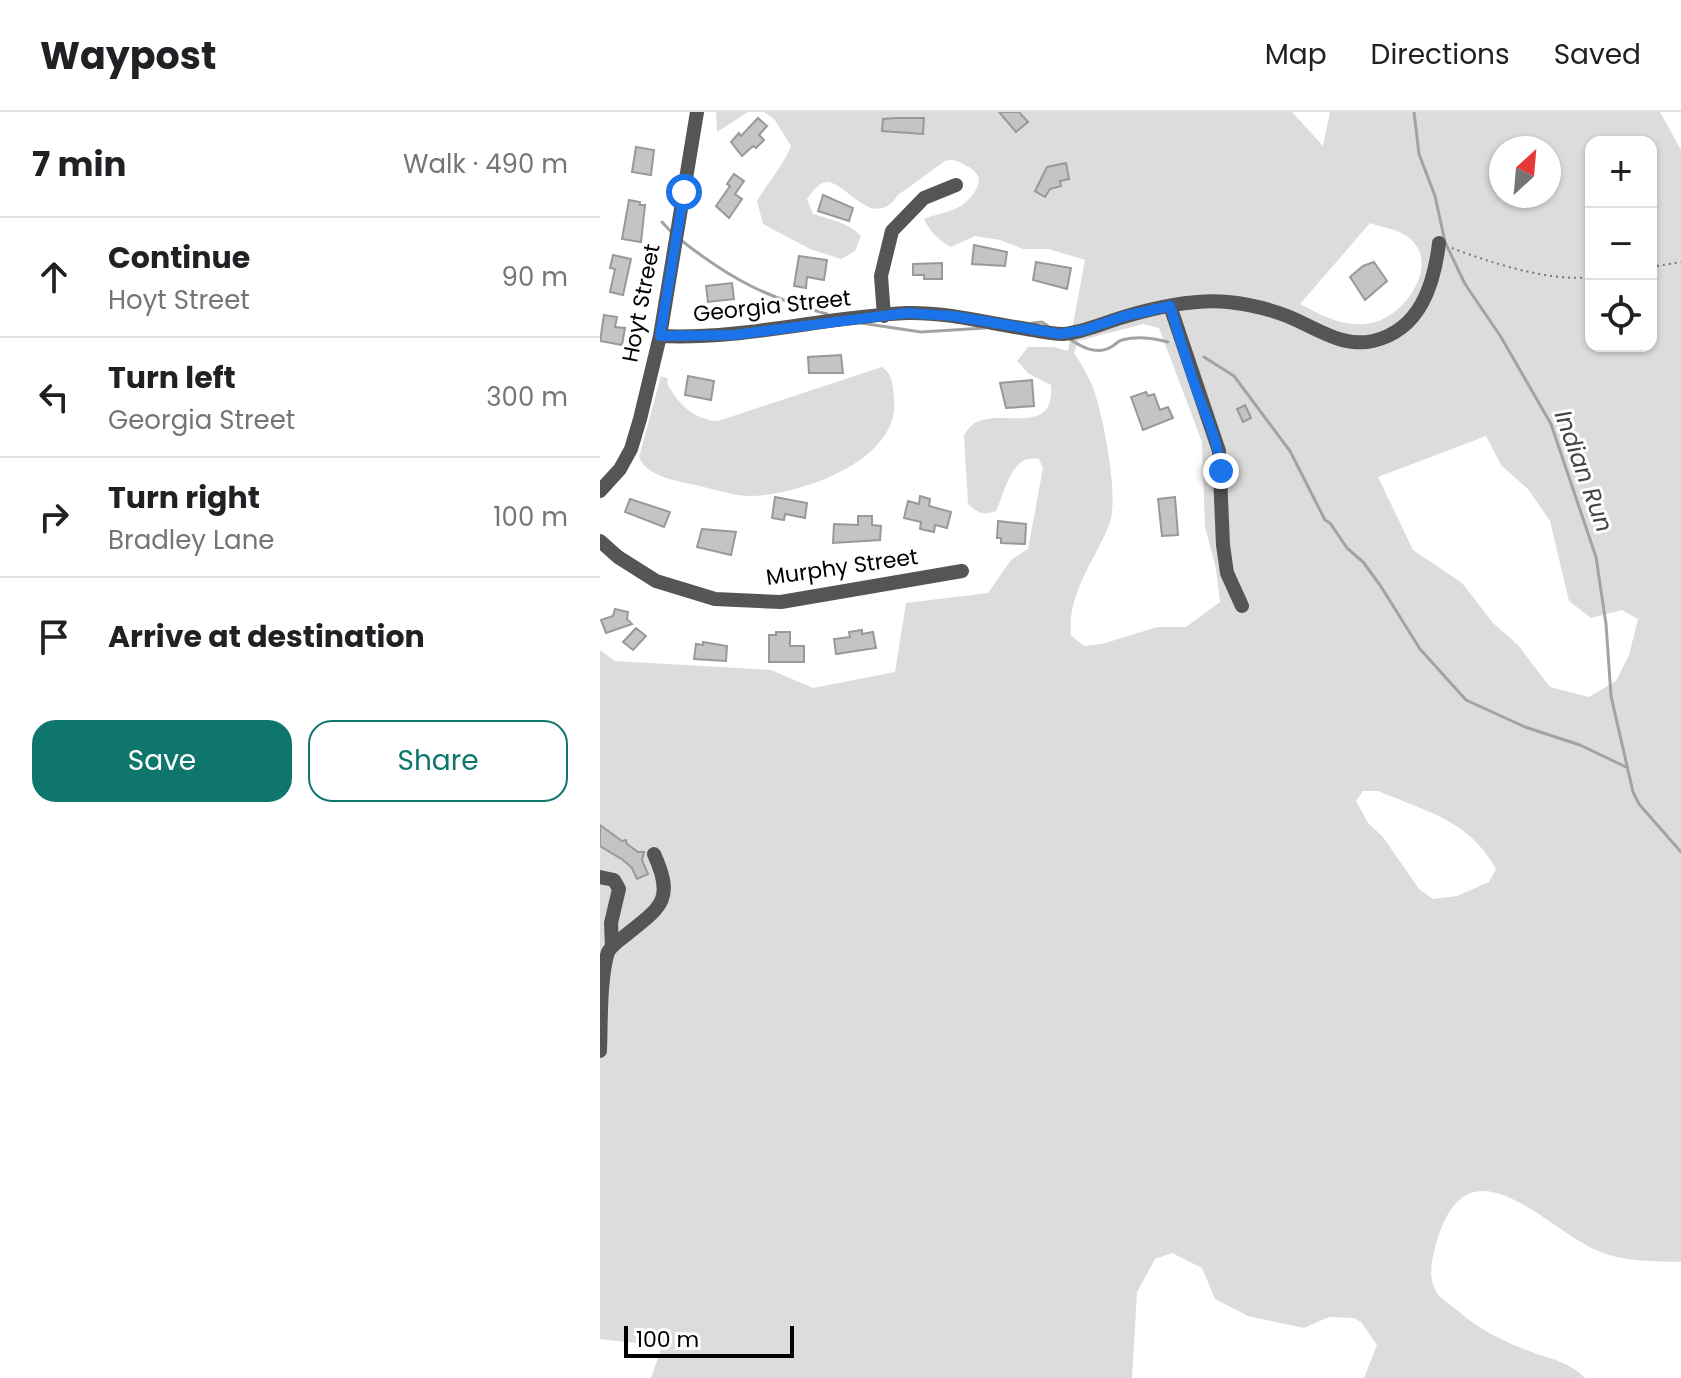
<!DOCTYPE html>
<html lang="en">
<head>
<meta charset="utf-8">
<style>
	:root { --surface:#fff; --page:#f2f2f2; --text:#202124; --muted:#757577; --line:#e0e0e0; --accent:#0f766e }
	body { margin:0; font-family:Poppins,sans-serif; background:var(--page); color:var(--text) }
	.controls { position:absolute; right:24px; top:24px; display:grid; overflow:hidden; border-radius:16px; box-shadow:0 2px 6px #0004 }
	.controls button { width:72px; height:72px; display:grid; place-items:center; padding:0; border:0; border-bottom:2px solid var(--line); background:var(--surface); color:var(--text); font:40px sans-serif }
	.compass { position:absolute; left:889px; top:24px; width:72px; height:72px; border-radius:50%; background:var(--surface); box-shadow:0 2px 6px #0004; rotate:26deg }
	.scale { position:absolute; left:24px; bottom:20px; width:170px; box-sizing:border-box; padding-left:8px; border:4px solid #000; border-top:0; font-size:22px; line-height:28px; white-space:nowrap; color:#000; -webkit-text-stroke:6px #fff; paint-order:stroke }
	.stop { position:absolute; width:24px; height:24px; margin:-18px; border:6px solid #1a73e8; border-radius:50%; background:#fff }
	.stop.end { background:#1a73e8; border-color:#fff; box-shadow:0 2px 8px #0008 }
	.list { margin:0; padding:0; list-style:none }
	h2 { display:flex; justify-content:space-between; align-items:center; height:104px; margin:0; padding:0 32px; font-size:34px }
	h2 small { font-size:26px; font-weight:400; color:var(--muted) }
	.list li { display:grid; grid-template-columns:52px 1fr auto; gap:24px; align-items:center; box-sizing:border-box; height:120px; padding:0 32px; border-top:2px solid var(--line) }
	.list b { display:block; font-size:30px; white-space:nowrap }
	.list p { margin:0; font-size:26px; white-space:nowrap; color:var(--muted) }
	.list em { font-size:26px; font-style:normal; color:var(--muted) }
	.actions { display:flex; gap:16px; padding:24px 32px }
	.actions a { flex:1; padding:18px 0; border:2px solid var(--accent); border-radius:24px; text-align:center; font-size:28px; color:var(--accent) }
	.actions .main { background:var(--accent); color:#fff }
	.icon { flex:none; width:44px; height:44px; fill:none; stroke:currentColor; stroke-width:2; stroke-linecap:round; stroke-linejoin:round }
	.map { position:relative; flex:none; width:1081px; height:1266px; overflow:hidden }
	header { display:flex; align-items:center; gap:48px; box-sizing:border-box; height:112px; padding:0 40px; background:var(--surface); border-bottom:2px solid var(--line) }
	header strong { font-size:38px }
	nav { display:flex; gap:44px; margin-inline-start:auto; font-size:28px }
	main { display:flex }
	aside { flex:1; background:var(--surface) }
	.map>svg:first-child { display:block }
	.green { fill:#dcdcdc; fill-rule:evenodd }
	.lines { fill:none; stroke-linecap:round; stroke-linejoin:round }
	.stream { stroke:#a3a3a3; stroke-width:3 }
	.building { fill:#c4c4c4; stroke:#999; stroke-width:2 }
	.path { stroke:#777; stroke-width:2; stroke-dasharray:2 4; stroke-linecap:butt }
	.minor { stroke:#555; stroke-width:14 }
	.route { stroke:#1a73e8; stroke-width:10 }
	.labels { text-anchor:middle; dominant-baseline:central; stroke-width:6; stroke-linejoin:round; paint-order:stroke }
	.street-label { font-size:22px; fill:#000; stroke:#fff }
	.water-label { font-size:24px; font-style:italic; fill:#444; stroke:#fff }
</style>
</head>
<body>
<header>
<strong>Waypost</strong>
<nav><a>Map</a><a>Directions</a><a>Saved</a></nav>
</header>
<main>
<aside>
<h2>7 min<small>Walk · 490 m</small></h2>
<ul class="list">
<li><svg class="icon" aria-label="ahead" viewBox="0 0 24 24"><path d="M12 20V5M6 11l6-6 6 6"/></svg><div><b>Continue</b><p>Hoyt Street</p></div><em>90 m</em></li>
<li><svg class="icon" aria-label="left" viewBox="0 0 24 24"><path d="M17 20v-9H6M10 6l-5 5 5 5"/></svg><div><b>Turn left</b><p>Georgia Street</p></div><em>300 m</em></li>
<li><svg class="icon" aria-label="right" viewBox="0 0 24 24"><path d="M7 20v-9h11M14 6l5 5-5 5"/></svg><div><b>Turn right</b><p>Bradley Lane</p></div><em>100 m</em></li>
<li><svg class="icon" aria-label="arrive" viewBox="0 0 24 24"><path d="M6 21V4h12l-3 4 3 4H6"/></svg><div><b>Arrive at destination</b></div></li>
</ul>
<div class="actions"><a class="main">Save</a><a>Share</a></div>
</aside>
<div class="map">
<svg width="1081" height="1266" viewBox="0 0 1081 1266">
	<rect width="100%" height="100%" fill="#fff"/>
	<path class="green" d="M116,0H148L117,20Z
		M164,0H692L723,34L730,0H1060L1081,38V1150C1055,1149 1028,1150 1003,1141C946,1120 868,1018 836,1132C831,1150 827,1167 839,1184C844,1189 852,1194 858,1199C882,1220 907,1231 937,1242C955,1248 972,1252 985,1266H764L777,1233L761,1210L754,1206L729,1205L704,1216L648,1204L615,1187L602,1156L572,1141L555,1147L537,1180L532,1266H51L62,1234L0,1227V538L15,549L171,558L213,576L295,560L306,491L388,481L411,448L428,437L443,356L439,347C410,342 406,379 396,399C383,404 378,401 368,392L364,323C367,319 369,315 372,313C397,293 455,328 451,273L429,262L417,249L428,235H454L468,239L485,148L449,137H423L400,128L375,124L351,135C340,130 329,118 324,107C336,102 357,99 366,90C382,74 385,62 363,52C356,48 353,47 345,49L298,83C272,121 246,68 226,70C217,71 212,81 207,87L213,102C230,107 249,111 261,124L255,139L241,147L210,137L163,112L157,89C168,70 183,54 191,34L174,7ZM991,30H1051V234H991ZM901,36H949V84H901ZM770,111C780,115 796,117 805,123C845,148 805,205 771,211C744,216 723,204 700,192ZM543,212L559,216L602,330L605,415L616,457L620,490L586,515H557L502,532L484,534L471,523C467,482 494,450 509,413C520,386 503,301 492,273C487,262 481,251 474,241L478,229ZM886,324L901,353L928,377L950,409L969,489L991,506L1022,498L1038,507L1029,543L1016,569L989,585L950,575L918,533L893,511L862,471L813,438L778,365ZM763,679H778C827,700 869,708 896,757L889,770L857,784L833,787L819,777L783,725L768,711L756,689Z
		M282,255C293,262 293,275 294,287C301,349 199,383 151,384C132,384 110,376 91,372C73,368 47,364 39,345L61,264L68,267L67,271C77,291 94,308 118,309Z"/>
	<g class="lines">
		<path class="stream" d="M814,0L819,42L835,84L845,130L865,172L901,225L951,312L996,445L1006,512L1011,584L1033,680L1039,692L1081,740
			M62,110L73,122
			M82,129C132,168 166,185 227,202
			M261,211L321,220L385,216
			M432,211L442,210L448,214
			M468,226C480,234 496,244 511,235C515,233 518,229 522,228C538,224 552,226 568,230
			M604,245L634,264L690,339L725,408L730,411L747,436L763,450L780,473L820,537L866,588L925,615L980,633L1026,655"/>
	</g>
	<path class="building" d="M399,0H419L428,10L416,20Z
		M158,6L167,14L159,23L164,28L156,36L153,34L142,44L131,30L139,21L141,24Z
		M296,6H324L323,22L282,19L283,7Z
		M36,35L54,38L51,63L32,60Z
		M466,51L469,67L460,69L461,74L450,77L445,85L435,79L447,55Z
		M134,62L144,69L135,82L142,87L129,106L116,94L130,74L127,72Z
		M223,83L253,96L249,109L218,99Z
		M29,88L40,90V93H45L41,130L22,127Z
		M374,133L407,140L405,154L372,152Z
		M13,143L31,147L23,183L10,180L15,157L10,156Z
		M199,144L227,148L224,168L207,165L206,176L194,174Z
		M436,150L471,156L467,177L433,168Z
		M774,150L787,169L765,188L750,165L763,154Z
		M342,151V167H324V163H313V152Z
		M132,171L134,187L108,190L106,174Z
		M4,203L17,205L15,215L25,216L22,233L0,229Z
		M241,243L243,261H209L208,245Z
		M88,264L114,269L111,288L85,283Z
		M432,268L434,294L406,296L400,271Z
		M546,280L548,284L554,282L560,298L568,295L573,306L543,318L531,285Z
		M645,293L651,306L643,310L637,297Z
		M320,384L330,387L329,394L351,400L347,416L335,413L334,420L320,417L321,410L304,406L308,389L319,392Z
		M175,385L207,391L205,406L185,402L184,408L172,406Z
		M575,385L578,423L562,424L558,387Z
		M30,387L70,400L64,415L25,400Z
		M258,404H272V413L281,414L280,428L233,431L234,412L258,413Z
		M398,409L426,412L425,432L401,431V426H397Z
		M102,417L136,420L131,443L97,435Z
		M15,497L28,500L27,507L32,512L6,521L1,508L13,504Z
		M36,516L46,524L33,538L23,530Z
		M262,518V522L273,520L276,536L236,542L234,527L250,525L249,520Z
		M176,520H190V534H204V550H169V523H176Z
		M103,530L127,534L126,549L94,547L96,532L103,533Z
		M0,713L22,729L26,728L27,732L38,740H44L42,748L48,762L37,767L32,756L23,748L0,734Z"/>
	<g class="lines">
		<path class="path" d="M852,136C891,151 950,170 991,165
			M1051,155L1081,150"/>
		<path class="minor" d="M570,194L619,339L623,433L627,461L642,494
			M284,204L281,164L292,119L324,86L356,73
			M60,224C143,228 224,205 307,201C347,200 387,211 427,217C438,219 451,222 463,222C485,220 505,210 527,204C558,195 596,187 628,190C648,192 669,197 687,204C715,215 741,236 773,229C820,218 834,173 839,131
			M0,379L20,357L31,337L40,307L60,224L97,0
			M0,429L18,445L56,469L115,487L181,490L362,459
			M0,765L14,768L19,777L11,811L12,835
			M0,939C1,911 0,865 8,840C12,833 20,828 26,823C61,795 75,788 54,742"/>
	</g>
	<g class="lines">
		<path class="route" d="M84,80L60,224L133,223L306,201L353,204L460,222L484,218L525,204L570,194C578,221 586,247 595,274C605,303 618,327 621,359"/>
	</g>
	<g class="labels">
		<g class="street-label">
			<text transform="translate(41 191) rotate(-79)">Hoyt Street</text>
			<text transform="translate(172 194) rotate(-6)">Georgia Street</text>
			<text transform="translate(242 455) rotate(-8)">Murphy Street</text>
		</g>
		<g class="water-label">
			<text transform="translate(984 359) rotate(70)">Indian Run</text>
		</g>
	</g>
</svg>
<div class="controls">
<button>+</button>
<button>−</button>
<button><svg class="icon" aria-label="locate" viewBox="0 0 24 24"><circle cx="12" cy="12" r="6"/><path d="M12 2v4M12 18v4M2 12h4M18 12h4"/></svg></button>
</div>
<svg class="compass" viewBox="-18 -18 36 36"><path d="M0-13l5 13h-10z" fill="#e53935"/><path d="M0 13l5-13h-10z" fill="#757577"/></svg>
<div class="scale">100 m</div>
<div class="stop" style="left:84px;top:80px"></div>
<div class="stop end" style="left:621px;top:359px"></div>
</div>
</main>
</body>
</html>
